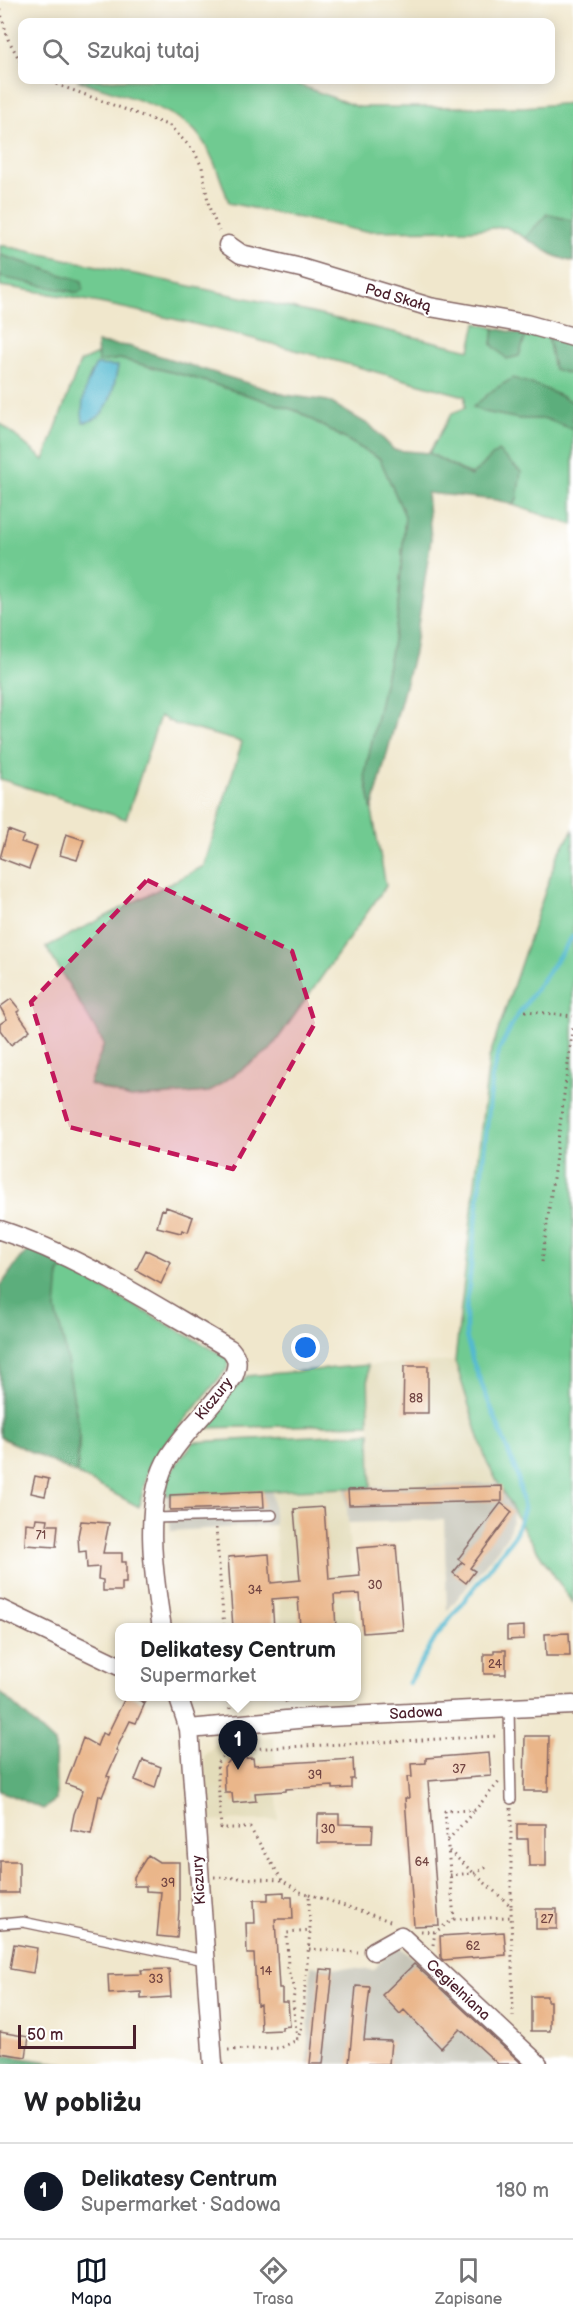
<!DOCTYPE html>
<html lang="pl">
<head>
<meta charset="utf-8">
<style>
	:root { --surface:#fff; --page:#f2f2f2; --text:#202124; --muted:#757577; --line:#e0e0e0; --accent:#111827 }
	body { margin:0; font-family:"Balsamiq Sans",sans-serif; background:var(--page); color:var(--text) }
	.scale { position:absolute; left:18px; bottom:15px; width:118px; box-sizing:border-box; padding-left:6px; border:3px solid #4a1f2b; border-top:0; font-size:16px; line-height:21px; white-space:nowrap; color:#4a1f2b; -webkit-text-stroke:4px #fff; paint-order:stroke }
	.you { position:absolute; left:306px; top:1348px; width:21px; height:21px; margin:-15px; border:4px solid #fff; border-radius:50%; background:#1a73e8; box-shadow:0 0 0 9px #1a73e833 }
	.badge { display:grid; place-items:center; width:39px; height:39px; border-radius:50%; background:var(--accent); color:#fff; font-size:20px; font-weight:700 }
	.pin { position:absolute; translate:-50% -50px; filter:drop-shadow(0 2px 3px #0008) }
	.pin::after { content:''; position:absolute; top:32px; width:21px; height:18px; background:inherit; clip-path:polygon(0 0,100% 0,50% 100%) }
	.popup { position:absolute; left:115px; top:1623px; width:246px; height:78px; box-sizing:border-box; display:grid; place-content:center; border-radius:12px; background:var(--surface); filter:drop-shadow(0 2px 4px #0005); font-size:20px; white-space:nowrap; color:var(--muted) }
	.popup b { font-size:22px; color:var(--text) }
	.popup::after { content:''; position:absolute; left:50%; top:100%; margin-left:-12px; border:12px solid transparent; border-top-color:var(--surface) }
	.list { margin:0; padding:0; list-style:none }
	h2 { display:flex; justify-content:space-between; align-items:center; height:78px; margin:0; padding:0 24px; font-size:26px }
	h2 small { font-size:20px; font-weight:400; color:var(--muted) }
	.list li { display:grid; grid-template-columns:39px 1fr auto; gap:18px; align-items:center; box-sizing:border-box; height:96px; padding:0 24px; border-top:2px solid var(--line) }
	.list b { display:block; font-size:22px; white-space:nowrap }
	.list p { margin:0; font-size:20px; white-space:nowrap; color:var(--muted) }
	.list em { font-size:20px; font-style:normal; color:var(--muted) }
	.icon { flex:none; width:33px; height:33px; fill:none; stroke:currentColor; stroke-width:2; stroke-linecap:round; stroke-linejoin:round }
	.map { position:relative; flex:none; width:573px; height:2064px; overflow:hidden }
	.search { position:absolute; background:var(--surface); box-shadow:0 3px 15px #0003; left:18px; right:18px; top:18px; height:66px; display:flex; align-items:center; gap:15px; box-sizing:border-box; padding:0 21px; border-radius:12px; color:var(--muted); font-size:22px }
	.sheet { height:174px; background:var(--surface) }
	nav { display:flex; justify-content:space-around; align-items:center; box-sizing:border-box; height:84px; border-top:2px solid var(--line); background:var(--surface); font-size:16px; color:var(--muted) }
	nav a { display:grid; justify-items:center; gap:3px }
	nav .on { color:var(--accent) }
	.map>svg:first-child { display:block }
	.built { fill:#e3dcba }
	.industrial { fill:#c6c5b8 }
	.green { fill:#70ca91; stroke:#5d745e; stroke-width:1.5 }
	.forest { fill:#5cae7b; stroke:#536653; stroke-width:1.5 }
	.water { fill:#52b9d0; stroke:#4e6c7e; stroke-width:1.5 }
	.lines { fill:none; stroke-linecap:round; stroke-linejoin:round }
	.stream { stroke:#52b9d0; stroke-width:4.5 }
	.building { fill:#eab68a }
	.lane-casing { stroke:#846563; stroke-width:12 }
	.street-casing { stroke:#846563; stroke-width:21 }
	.path { stroke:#846563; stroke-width:3; stroke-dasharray:1.5 4.5; stroke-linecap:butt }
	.lane { stroke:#fff; stroke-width:9 }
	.street { stroke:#fff; stroke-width:18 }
	.marked { fill:#c2185b; fill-opacity:0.2; stroke:#c2185b; stroke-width:4.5; stroke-dasharray:12 8; stroke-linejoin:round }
	.labels { text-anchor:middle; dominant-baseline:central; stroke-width:4.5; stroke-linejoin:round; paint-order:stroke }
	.number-label { font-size:12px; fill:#724543 }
	.street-label { font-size:15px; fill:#4a1f2b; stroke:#fff }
</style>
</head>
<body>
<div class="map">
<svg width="573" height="2064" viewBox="0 0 573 2064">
	<rect width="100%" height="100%" fill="#fff"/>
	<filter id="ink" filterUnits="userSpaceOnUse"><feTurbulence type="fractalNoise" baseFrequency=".0167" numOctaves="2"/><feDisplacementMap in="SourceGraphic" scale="12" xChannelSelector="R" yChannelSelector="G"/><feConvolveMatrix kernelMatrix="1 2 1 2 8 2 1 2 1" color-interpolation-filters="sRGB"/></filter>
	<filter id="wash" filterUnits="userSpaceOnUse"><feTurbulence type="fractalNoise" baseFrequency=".008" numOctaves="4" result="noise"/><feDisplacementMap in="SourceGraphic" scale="24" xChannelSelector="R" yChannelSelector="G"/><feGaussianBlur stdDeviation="1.35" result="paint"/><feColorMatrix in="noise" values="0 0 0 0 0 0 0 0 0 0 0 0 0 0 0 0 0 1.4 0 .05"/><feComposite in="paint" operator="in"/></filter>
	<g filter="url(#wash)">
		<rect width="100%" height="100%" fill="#f0e7cc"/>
		<path class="built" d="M455,1361L487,1463L498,1483L371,1487L368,1365Z
			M345,1488L356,1627H282L272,1490Z
			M222,1738H274L278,1820L207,1821L204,1756Z"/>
		<path class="industrial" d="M498,1483L514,1512L509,1533L498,1549L447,1611L444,1520L348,1523L345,1488Z
			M272,1490L275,1525L171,1531L166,1495Z
			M397,1944L531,2064H307L311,1966L374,1970L391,1948Z"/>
		<path class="green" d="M77,80H267L294,83L358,107H523L573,103V221L547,214L525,238L506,227L470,230L361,231L229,203C221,180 212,150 196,132C174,107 109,91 77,80Z
			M0,245L269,303L470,350L476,323L494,328L492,345L519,355L526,335L548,337L554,369L573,375V402L543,388L485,412L520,419H546L573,429V525L513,505L517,499L429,453L452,413L465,408V396C311,355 158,308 0,286V277L11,278L46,269L0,255Z
			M97,354L98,362L120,359L191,377L297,411L380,459L405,516L397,622L365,774L386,886L270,1050L209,1092L130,1098L89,1084L104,1044L46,947L204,866L242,742L175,724L160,716L126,819L0,779V423L44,460L80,362Z
			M573,830V1604L527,1535L487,1463L455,1361L489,1058L557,856Z
			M63,1266L230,1359L227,1369L150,1462L139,1507L77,1474C78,1460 80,1445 79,1432C76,1388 41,1305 63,1266Z
			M368,1365L369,1424L205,1428L206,1420L247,1376Z
			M370,1433L371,1487L166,1495L168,1475L194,1442Z"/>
		<path class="forest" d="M547,214L573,221V262L555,256L525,238Z
			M0,255L82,281L83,289L78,293L0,277Z
			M494,328L526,335L519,356L507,359L492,345Z
			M548,337L573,347V375L554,369Z
			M97,343L128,346L286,395L328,401L371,426L394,450L429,453L471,476L498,451L521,472L517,499L513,505L497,500L427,493L431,539L414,652L372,810L365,774L397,622L405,516L380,459L297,411L191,377L120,359L98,362Z
			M513,378L543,388L573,402V429L546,419H520L485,412L473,407L493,390Z
			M31,1249L63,1266L59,1273L56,1310L65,1348L79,1431L77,1474L0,1437V1287L20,1258Z
			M0,1692L55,1743L56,1800L43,1809L0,1791Z
			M0,2055L66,2064H0Z"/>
		<path class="water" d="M96,365L118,366C114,387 109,422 83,422C80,404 86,381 96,365Z"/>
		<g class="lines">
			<path class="stream" d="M409,1683L436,1637L515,1535L524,1509L517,1474L473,1362L466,1336V1310L492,1080L499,1050L515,1019L573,936"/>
		</g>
		<g id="blocks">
			<path class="building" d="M8,830L24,836L21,842L37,847L29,869L0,858Z
				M66,834L84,840L77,860L60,855Z
				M11,999L20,1010L17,1012L30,1030L11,1045L0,1030V1024L7,1019L0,1007Z
				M166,1207L193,1217L188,1232L182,1230L181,1233L157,1227L162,1209L165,1210Z
				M146,1250L171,1262L161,1284L136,1270Z
				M404,1366H428V1413H403Z
				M35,1476L49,1479L45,1496L31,1493Z
				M502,1486V1501L349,1505L348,1490Z
				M263,1491L264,1507L170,1510V1495Z
				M501,1503L512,1512L470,1568L475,1571L466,1583L453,1573L462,1562L465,1564L458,1559Z
				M324,1507L329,1579L360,1576L357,1548L396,1545L403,1630L363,1633L360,1594L334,1595L336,1628H300L298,1597L272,1599L274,1628H233L228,1557L269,1554L271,1583L300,1580L294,1509Z
				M36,1518L48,1519L47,1525H58L56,1547L25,1545L26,1523L35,1524Z
				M81,1521L109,1523L103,1553H122V1562H126V1583H122V1591H103V1580L98,1579L99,1567L87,1568L86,1551L79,1552L78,1536Z
				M524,1626V1639L507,1640V1627Z
				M569,1633L570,1656H546L545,1634Z
				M494,1650H506V1674H484V1654H494Z
				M126,1696H131L145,1703L136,1723L130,1721L116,1750L118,1751L107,1776L110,1777L102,1797L99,1795L91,1834L71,1830L74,1814L83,1790L66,1784L83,1738L97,1746L102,1733L107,1735Z
				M525,1736H549L548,1791H524Z
				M489,1753L491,1776L428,1781L439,1925L414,1926L405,1798H409L407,1777H412L411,1764L426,1763V1758Z
				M253,1758L254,1765L353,1759L354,1779H351V1788L333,1789V1786L286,1789V1791L255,1793L256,1801L233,1803L232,1793H225L224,1767L231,1759Z
				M143,1760L161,1767L155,1788L135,1780Z
				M318,1814H339V1824L373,1825L372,1843H317Z
				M517,1824H546V1866H529L528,1839H517Z
				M148,1855L159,1862H179V1910L177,1938L157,1936L161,1892L146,1891V1886H134V1877Z
				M0,1861H19V1893H0Z
				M284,1892V1897H292L293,1919H275L279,1988H282V2002H288L290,2026L282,2027V2030L261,2031L260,2004L257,2005L254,1954H247L246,1923H255L254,1900H268V1893Z
				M536,1909H557V1929H536Z
				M504,1932L506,1955L443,1960L441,1958L440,1936Z
				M14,1944L37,1948L33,1973L10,1969Z
				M414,1964L425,1974L522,2064H498L460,2029L441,2048L404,2010L400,2014L382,1995Z
				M169,1969L171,1997L141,1999V1992L109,1994L108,1975L142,1974L141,1970Z
				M320,1969L333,1970L323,2064H310Z
				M356,1986L370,1987L364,2040L391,2041L389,2064H349Z
				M531,1996H547V2001H550V2031H531Z
				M0,2032L29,2037L26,2057L0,2053Z"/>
		</g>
	</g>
	<g filter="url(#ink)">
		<use href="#blocks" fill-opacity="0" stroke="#846563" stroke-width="1.5"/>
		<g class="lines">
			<g class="lane-casing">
				<path id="lane" d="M153,1518L272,1515
					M509,1709L511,1799
					M0,1924L23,1922L204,1960"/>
			</g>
			<g class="street-casing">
				<path id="street" d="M228,245L241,254L301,268L430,307L526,324L573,337
					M0,1230C82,1257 155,1306 230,1349C238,1358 238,1364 234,1375C216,1404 189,1426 170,1455C141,1499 154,1578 162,1628
					M0,1609L119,1666
					M178,1696L189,1729L213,2064
					M189,1729L308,1718L573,1705
					M374,1951L401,1936L538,2064"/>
			</g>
			<path class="path" d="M0,10L8,39L22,64
				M45,80L170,126L194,151L202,167L209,207L219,231
				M525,1011L573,1016
				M542,1262L573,1026
				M216,1528L224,1628
				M229,1696L230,1709
				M282,1696L288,1704
				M511,1808V1906
				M448,1840L475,1810
				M449,1851L511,1906L513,2017
				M450,1875L475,1873L489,1866
				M214,1877L282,1880L300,1892L309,1894L310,1931
				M282,1880L250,1828H221L217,1763L228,1750L498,1736
				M309,1894L393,1922
				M454,1919L512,1917
				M421,1931L435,1932L454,1919L445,1811L475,1810L499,1782
				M433,1945L435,1932
				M309,1949L358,1952
				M228,2050L280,2048L297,2040L293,2001L295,1988L288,1971L287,1933L310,1931L301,2030L297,2040"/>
			<use href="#lane" class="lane"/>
			<use href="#street" class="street"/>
		</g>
	</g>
	<path class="marked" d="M147,880L292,951L315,1023L233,1169L69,1127L31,1002Z"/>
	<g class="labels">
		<g class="number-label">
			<text x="416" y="1398">88</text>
			<text x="41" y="1535">71</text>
			<text x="375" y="1585">30</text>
			<text x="255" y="1590">34</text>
			<text x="495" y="1664">24</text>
			<text x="459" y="1769">37</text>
			<text x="315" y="1775">39</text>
			<text x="328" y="1829">30</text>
			<text x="422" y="1862">64</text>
			<text x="168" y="1883">39</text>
			<text x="547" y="1919">27</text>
			<text x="473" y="1946">62</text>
			<text x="266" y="1971">14</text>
			<text x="156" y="1979">33</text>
		</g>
		<g class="street-label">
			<text transform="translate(398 298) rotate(16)">Pod Skałą</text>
			<text transform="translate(214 1399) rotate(-51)">Kiczury</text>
			<text transform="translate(416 1713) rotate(-3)">Sadowa</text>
			<text transform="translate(199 1880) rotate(-94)">Kiczury</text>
			<text transform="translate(458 1990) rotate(43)">Cegielniana</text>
		</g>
	</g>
</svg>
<div class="scale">50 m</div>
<div class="you"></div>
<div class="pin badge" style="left:238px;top:1770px">1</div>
<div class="popup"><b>Delikatesy Centrum</b>Supermarket</div>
<div class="search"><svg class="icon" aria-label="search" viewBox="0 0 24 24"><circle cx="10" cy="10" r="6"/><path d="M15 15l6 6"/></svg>Szukaj tutaj</div>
</div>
<section class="sheet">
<h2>W pobliżu<small></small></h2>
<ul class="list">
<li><span class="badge">1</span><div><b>Delikatesy Centrum</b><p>Supermarket · Sadowa</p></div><em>180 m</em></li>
</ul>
</section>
<nav>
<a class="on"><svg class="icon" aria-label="map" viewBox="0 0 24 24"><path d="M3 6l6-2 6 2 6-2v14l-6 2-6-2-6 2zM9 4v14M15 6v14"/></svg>Mapa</a>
<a><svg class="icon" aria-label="directions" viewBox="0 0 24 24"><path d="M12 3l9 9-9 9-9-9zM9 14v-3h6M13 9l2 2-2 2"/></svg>Trasa</a>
<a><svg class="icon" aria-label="saved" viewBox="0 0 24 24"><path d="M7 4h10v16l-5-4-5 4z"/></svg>Zapisane</a>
</nav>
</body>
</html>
